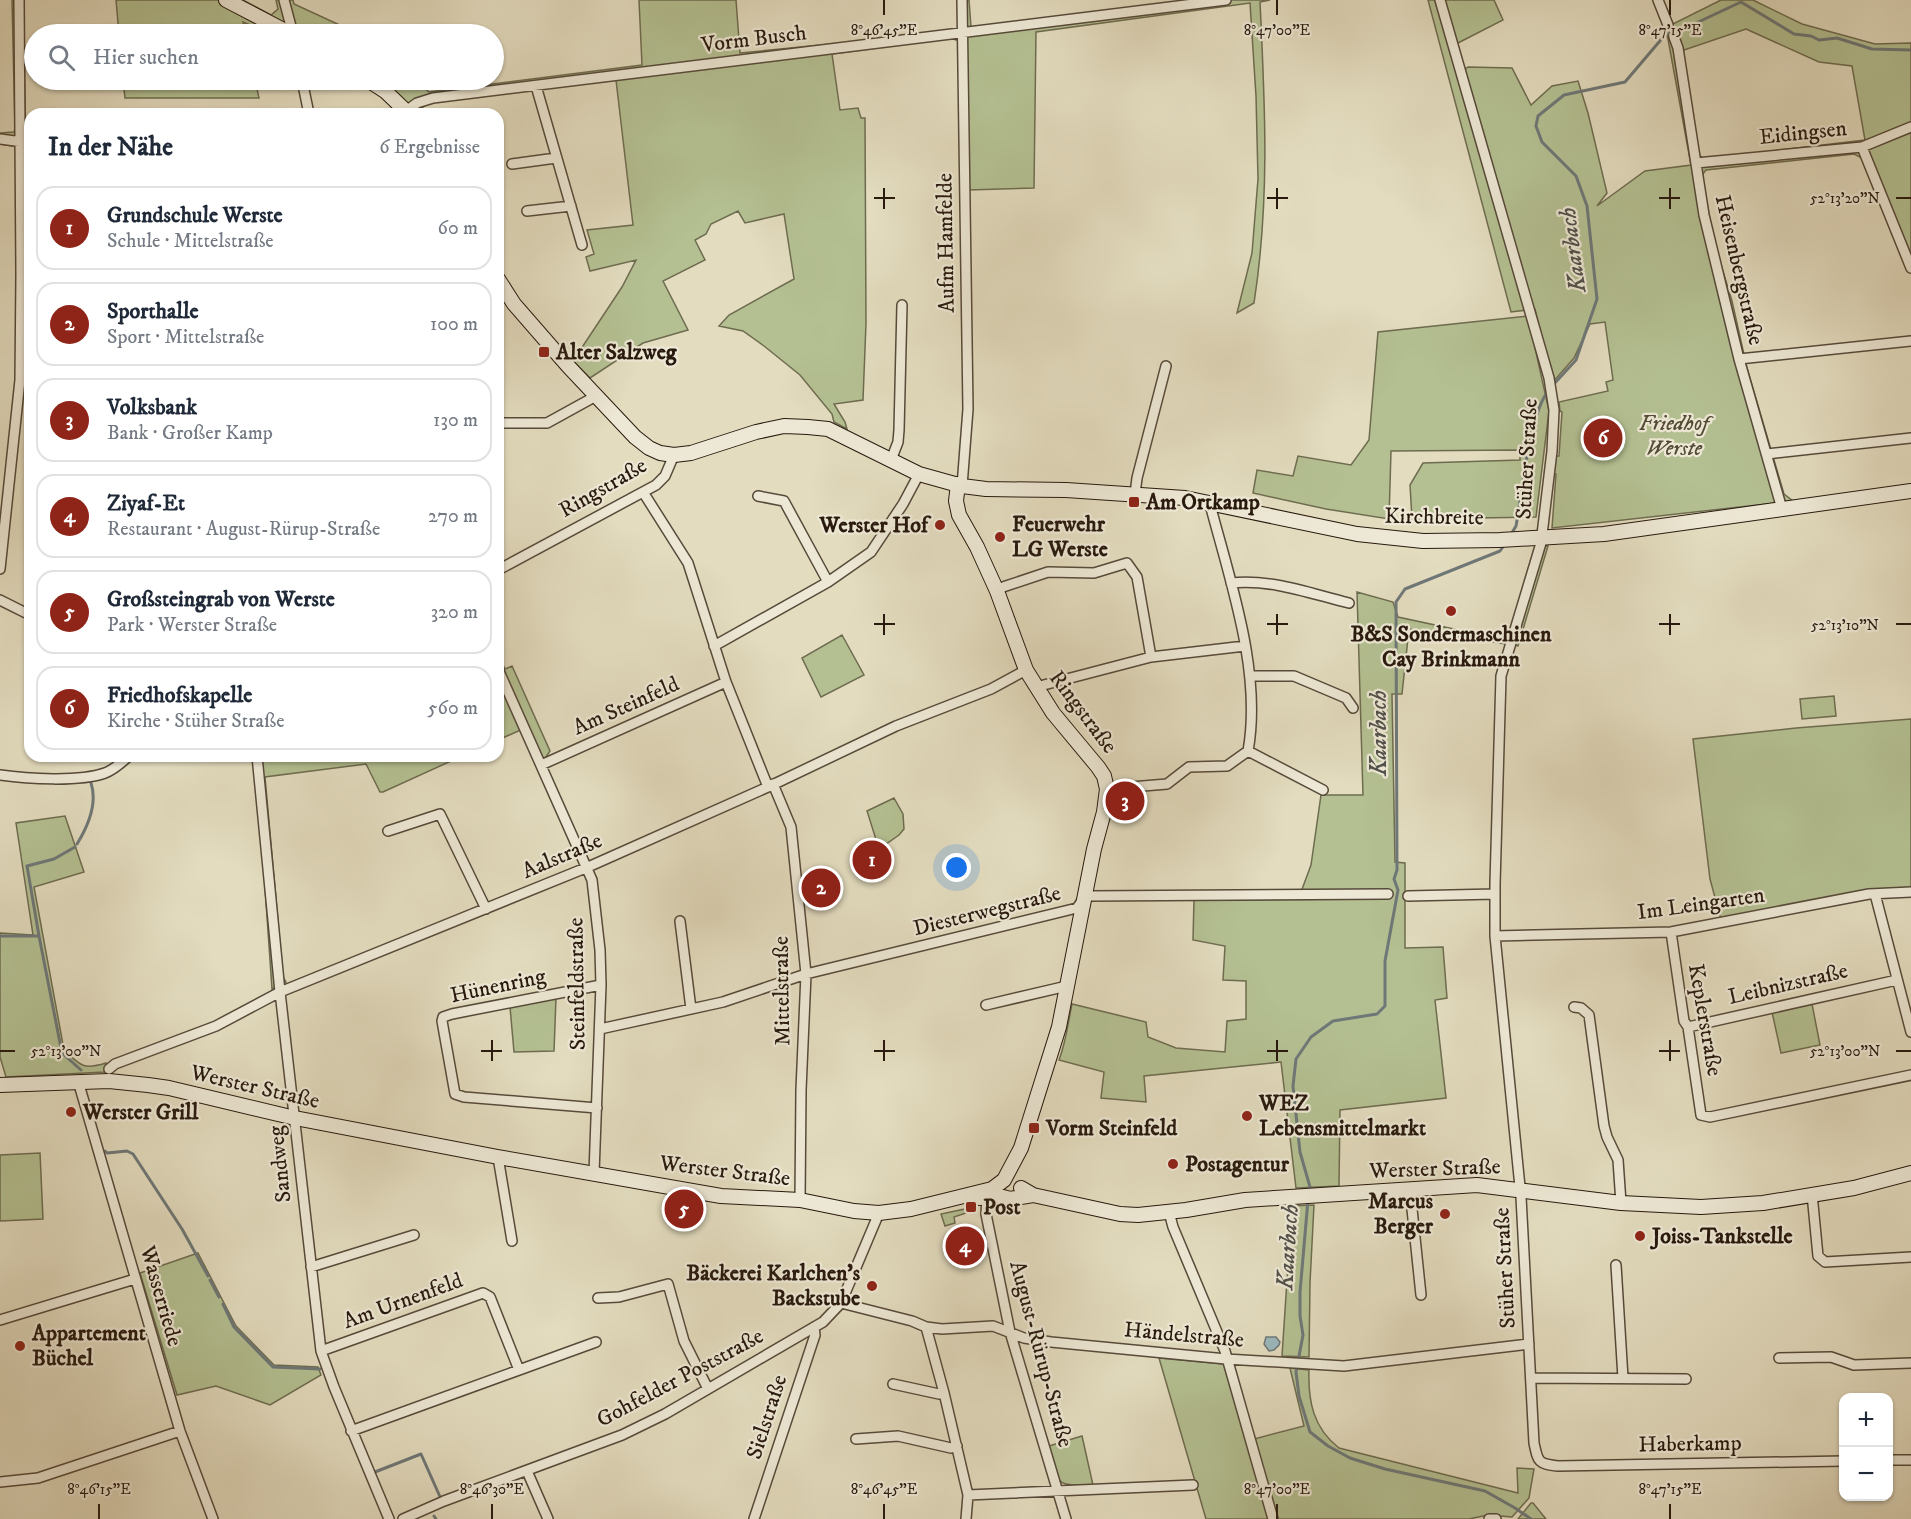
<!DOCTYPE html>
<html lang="de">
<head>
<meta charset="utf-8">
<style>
	:root { --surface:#fff; --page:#f6f6f7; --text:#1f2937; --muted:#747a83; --line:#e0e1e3; --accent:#8f2418 }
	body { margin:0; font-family:"IM FELL DW Pica",serif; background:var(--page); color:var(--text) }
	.controls { position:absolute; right:18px; bottom:18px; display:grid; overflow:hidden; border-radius:12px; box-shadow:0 2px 4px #0004 }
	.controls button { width:54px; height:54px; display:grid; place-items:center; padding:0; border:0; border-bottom:2px solid var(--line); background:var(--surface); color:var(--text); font:30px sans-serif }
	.you { position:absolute; left:957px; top:868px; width:21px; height:21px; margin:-15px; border:4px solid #fff; border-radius:50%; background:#1a73e8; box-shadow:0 0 0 9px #1a73e833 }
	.badge { display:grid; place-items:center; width:39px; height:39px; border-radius:50%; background:var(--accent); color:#fff; font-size:20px; font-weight:700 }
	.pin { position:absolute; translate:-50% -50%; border:3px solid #fff; box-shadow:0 2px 6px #0006 }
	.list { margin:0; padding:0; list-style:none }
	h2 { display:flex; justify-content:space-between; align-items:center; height:78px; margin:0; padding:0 24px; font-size:26px }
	h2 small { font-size:20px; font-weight:400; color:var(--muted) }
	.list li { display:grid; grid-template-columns:39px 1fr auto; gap:18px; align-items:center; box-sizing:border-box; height:84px; margin:0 12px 12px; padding:0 12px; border:2px solid var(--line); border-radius:18px }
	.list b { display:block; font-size:22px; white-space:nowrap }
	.list p { margin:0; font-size:20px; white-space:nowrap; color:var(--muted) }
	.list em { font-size:20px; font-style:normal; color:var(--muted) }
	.icon { flex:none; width:33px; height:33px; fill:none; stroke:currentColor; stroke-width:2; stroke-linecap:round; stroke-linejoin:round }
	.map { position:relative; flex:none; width:1911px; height:1519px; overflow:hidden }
	.search { position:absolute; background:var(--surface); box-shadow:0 2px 4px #0004; left:24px; top:24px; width:480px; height:66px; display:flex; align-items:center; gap:15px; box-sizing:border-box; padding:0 21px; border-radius:33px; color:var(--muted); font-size:22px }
	.panel { position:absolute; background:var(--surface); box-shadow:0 2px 4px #0004; left:24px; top:108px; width:480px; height:654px; border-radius:18px }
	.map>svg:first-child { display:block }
	.green { fill:#b4c092; stroke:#6e6c50; stroke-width:1.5; fill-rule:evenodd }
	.water { fill:#9cb8be; stroke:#6e7878; stroke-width:1.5 }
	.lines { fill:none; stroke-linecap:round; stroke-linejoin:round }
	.stream { stroke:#6e7878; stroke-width:3 }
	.street-casing { stroke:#574a3a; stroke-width:12 }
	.secondary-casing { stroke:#28190e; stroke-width:16 }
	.street { stroke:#ede8d5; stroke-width:9 }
	.secondary { stroke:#ede8d5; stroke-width:14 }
	.ticks { fill:none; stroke:#28190e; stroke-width:2 }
	.poi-dot { fill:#8f2418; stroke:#ede8d5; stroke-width:2 }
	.labels { text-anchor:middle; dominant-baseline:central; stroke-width:4.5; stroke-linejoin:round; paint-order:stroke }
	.street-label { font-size:22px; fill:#28190e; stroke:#ede8d5 }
	.poi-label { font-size:22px; font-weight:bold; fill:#28190e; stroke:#ede8d5; text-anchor:start }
	.park-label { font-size:22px; font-style:italic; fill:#524b36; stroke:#ede8d5 }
	.water-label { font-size:24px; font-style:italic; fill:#51514c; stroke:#ede8d5 }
	.ticks-label { font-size:15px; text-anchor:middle; fill:#28190e; stroke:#ede8d5; stroke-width:4.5; stroke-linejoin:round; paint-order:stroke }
</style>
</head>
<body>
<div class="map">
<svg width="1911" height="1519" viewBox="0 0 1911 1519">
	<rect width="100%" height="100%" fill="#e3dcbf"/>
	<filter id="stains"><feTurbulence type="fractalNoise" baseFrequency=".00333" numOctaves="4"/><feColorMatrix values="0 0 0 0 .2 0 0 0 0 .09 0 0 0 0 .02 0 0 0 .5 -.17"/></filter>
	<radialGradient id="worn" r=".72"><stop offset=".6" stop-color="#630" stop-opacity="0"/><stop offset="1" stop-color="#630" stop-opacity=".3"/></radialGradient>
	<path class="green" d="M12,0H23L26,148L0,144V133L14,132L15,129Z
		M116,0H243L271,15L278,9L276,0H293L294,4L359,34H271L243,22L245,34H119Z
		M639,0H736L740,53L955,32L958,29L959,0H969L971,27L1200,0H1270L1260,2C1265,105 1270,200 1254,303L1237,313L1252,253L1258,179L1256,96L1250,3L1036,32L1034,188L968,190L967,40H956L951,38L832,54L840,110L858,108L861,118H865L866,323L863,400L834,404L845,422L847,429L834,422L832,414L800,375L764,346L743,331L719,326L729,315L794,279L784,214L745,223L738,211L711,224L706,234L695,240L705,260L663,281L688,330L643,343L590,378L573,361L622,287L636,260L590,271L586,257L594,254L587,230L633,225L616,80L429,103L423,107L420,114H398L384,99L356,80H415L429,92L642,65Z
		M1428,0H1494L1503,20L1456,44L1464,70L1468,67L1512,68L1531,105L1552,86L1578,81L1588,113L1607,193L1597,206L1645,171L1691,165L1668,39L1653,0H1663L1673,24L1721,0H1753L1802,24L1875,44L1911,43V255L1904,258L1864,159L1854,154L1706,170L1702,175L1714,242L1732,301L1747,368L1784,494L1793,501L1552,528L1556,474L1552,473L1555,456H1559L1562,412L1560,411L1559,402L1608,391L1606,382L1613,380L1605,322L1590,324L1574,358L1553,382L1535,309L1511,312ZM1746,29L1819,62L1852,66L1865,140L1704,159L1698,154L1681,51Z
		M123,80H255L259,98H125Z
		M1528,316L1549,411L1536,517L1412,519L1410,485L1423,463L1520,460V450L1391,451L1389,519L1326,509L1253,493L1257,470L1293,476L1298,456L1351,465L1369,440L1378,332Z
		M1538,546H1548L1518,646L1409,629L1402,694H1392L1395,862L1405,863V948L1443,947L1447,998L1435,1000L1446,1098L1340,1110L1339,1186L1296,1188L1281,1062L1144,1076L1146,1102L1101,1098L1104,1072L1059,1060C1066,1042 1068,1023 1072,1004L1146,1022L1148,1037L1176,1048L1225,1052L1227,1021L1246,1019V981L1223,980L1225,946L1193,940L1194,900L1376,899L1377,890L1301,892L1311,865L1321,795H1363L1357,592L1393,602L1398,617L1510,641Z
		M842,635L864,675L821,697L802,658Z
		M498,654L505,669L512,666L550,751L542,763L525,728L498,740Z
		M1834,696L1836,716L1802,719L1800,699Z
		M1911,719V889L1721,920L1710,879L1693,739L1796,728Z
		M256,756H462L383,792H380L366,764L265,777L283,977L286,982L272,989Z
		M894,798L903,814L904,829L899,835L879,849L867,811Z
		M65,816L84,872L34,887L64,1050C81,1066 83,1070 106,1063L105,1072L6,1077L0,1057V933L33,935L16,823Z
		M556,998L554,1051L514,1052L510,1007Z
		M1812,1004L1820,1045L1781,1053L1772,1012Z
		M40,1153L43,1219L0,1221V1155Z
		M676,1194L693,1196L695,1223L674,1226Z
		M1314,1205L1310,1283L1309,1357L1282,1356L1291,1220L1288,1206Z
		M965,1209L966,1213L954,1217L955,1223L945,1226L941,1214Z
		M198,1253L236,1326L274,1365L318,1367L321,1375L270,1405L216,1386L177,1395L140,1273Z
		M1159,1358L1224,1364L1269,1519H1206Z
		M1290,1368L1309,1370C1308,1401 1313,1428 1339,1448L1518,1493L1517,1468L1534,1469L1529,1498L1512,1517L1488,1515L1469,1519H1277L1254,1439L1304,1426Z
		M1082,1436L1093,1485C1052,1487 1059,1483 1049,1446Z
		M1531,1503H1533L1546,1519H1518Z"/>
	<path class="water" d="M1266,1337H1276L1280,1342L1279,1345L1274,1350L1269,1351L1264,1344Z"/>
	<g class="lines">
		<path class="stream" d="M1553,385L1576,360L1597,299L1587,206L1576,176L1542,142L1536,126L1538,116L1564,95L1625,82L1665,35L1679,31L1741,2L1794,34L1811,36L1819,40L1837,38L1872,49L1911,50
			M1510,536L1516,526C1522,494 1529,413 1549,390
			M77,844C88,826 98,804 91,783
			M0,936H39L62,1053L81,1070
			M39,936L27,866L54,859L75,847
			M105,1151L107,1153L127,1151L133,1154L182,1229L208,1276
			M1309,1193L1310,1187L1300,1152L1293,1086L1296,1059L1311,1037L1333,1021L1377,1014L1385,1006V961L1398,890L1394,879L1397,870L1396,602L1405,589L1500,551L1505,544
			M1308,1200L1300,1292V1316L1303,1335L1296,1372L1299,1396L1310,1432L1328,1446L1350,1458L1385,1469L1485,1491L1515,1508L1531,1519
			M210,1280L219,1297
			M223,1304L234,1327L273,1367L320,1369
			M375,1472L421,1454L441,1499
			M434,1516L436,1519"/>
		<g class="street-casing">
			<path id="street" d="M284,0L293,34
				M962,0L968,409L962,486
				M1440,0L1549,378L1554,410L1552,451L1541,543L1501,676L1495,884V936L1521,1197L1534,1443C1538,1462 1538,1464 1558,1466L1844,1461
				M1658,0L1668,25
				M1674,37L1678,48L1704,215L1739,359L1782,509
				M302,80L309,114
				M536,86L582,245
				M406,111L417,103L433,98L1226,0
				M0,139L30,143
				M1862,147L1911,268
				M1696,163L1862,147L1911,127
				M512,164L556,158
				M527,211L571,206
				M1739,359L1911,341
				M498,423H547L596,396
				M1767,454L1911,438
				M891,460L898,442L899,430L902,305
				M643,492L688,563L726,682L768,787
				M1135,494L1137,478L1166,366
				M758,496L784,501L828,582
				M0,569L20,380L21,274L19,0
				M498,570L656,485L665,476L674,455
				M1231,583C1273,579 1308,593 1349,603
				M997,591L1003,587L1048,572L1094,573L1127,563L1137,577L1151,657
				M0,600L30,615
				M714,646L828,582L871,552L903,504L919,474
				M498,669L592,880L600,950L601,985L594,1173
				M1250,676H1294L1346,698L1353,708
				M1036,687L1151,657L1245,646
				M1248,751L1323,790
				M257,756L280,992L321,1351L334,1387L389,1519
				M541,765L726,682
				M0,775C27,779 80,782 105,773C114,770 122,762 129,756
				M773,784L791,827L806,974L801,1090L800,1200
				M1107,789L1167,784L1189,767L1227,766L1248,751C1262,673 1231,584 1211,508L1212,503
				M388,831L440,814L486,909
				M1875,894L1911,1032
				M1408,896L1495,894
				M680,921L691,1009
				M1671,932L1684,1021L1688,1027L1701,1115L1710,1117L1911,1075
				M1495,936L1671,932L1869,894L1911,892
				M986,1005L1067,986
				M1574,1007L1581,1008L1589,1015L1604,1126L1607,1137L1618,1160L1621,1203
				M1688,1027L1897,980
				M600,1029L723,1002L806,974L1077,908L1084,898L1090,896L1388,894
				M109,1069L115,1064L216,1026L280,992L588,867L768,787L896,726L991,689L1026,670
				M78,1081L180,1431L213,1519
				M597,1108L464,1097L455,1094L442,1021L443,1017L452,1014L601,985
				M498,1157L512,1241
				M1410,1190L1421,1295
				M1812,1194L1818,1256L1825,1262L1911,1257
				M987,1198L986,1214L1010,1332L1066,1519
				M1169,1212L1173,1227L1225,1351L1273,1519
				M1616,1265L1623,1378
				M311,1267L414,1235
				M598,1298L619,1297L668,1284L684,1341L708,1389
				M841,1303L912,1321L926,1327L942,1329L993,1326L1024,1338L1051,1342L1226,1359L1344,1366L1529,1344
				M0,1320L135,1279
				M926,1327L944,1393L968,1495L966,1519
				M321,1351L483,1293L490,1297L519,1370L351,1431
				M1779,1358L1831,1357L1854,1365L1911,1363
				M519,1370L596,1342
				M1531,1378L1686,1379
				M893,1384L939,1394L944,1393
				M856,1439L898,1436L951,1448L957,1446
				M1888,1460H1911
				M527,1471L548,1519
				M0,1482L38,1478L180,1431
				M968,1495L1193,1485
				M403,1519L444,1501L622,1435L665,1414L823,1322L841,1303L879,1213
				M754,1519L815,1335L814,1327
				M1489,1519H1496"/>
		</g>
		<g class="secondary-casing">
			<path id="secondary" d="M226,0L291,34
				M368,80L385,91L409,114
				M498,279L514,304L568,366L635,437L649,448L660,453L674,455L691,453L756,432L784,426L808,427L828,429L919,474L962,486L986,489L1066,490L1185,498L1357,534L1423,541L1500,540L1604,534L1911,491
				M0,1085L109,1081L148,1085L169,1088L295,1118L498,1157L721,1196L800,1200L854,1211L879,1213L911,1209L992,1189L1004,1180L1021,1148L1059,1027L1094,849L1104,812L1107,789L1104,776L1098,767L1053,713L1026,670L997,591L977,547L959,515L956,501L958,484
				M1021,1188L1033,1195L1120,1214L1138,1215L1186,1210L1245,1200L1477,1185L1621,1203L1701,1207L1763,1203L1854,1188L1911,1173
				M979,1198L1003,1197L1010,1199L1033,1195"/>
		</g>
		<use href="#street" class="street"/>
		<use href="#secondary" class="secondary"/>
	</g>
	<path class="ticks" d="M884,0V15M1277,0V15M1670,0V15M884,188V209M1277,188V209M1670,188V209M874,198H895M1267,198H1288M1659,198H1680M1896,198H1911M884,614V635M1277,614V635M1670,614V635M874,624H895M1267,624H1288M1659,624H1680M1896,624H1911M492,1040V1061M884,1040V1061M1277,1040V1061M1670,1040V1061M0,1051H15M481,1051H502M874,1051H895M1267,1051H1288M1659,1051H1680M1896,1051H1911M99,1504V1519M492,1504V1519M884,1504V1519M1277,1504V1519M1670,1504V1519"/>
	<g class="poi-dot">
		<rect x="538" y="346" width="12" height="12" rx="3"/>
		<rect x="1128" y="496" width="12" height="12" rx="3"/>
		<circle cx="940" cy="525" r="6"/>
		<circle cx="1000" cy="537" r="6"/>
		<circle cx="1451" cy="611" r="6"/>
		<circle cx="71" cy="1112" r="6"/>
		<circle cx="1247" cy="1116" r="6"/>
		<rect x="1028" y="1122" width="12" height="12" rx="3"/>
		<circle cx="1173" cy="1164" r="6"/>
		<rect x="965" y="1201" width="12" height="12" rx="3"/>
		<circle cx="1445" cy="1214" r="6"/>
		<circle cx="1640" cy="1236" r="6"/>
		<circle cx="872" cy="1286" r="6"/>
		<circle cx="20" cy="1346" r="6"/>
	</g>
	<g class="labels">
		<g class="street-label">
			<text transform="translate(754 39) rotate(-7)">Vorm Busch</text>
			<text transform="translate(1803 133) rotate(-6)">Eidingsen</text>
			<text transform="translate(946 243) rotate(-91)">Aufm Hamfelde</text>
			<text transform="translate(1739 270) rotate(77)">Heisenbergstraße</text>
			<text transform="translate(1527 459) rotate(-87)">Stüher Straße</text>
			<text transform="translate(603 488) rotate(-30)">Ringstraße</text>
			<text transform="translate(1434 517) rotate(1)">Kirchbreite</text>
			<text transform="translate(626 706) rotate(-24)">Am Steinfeld</text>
			<text transform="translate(1083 712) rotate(53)">Ringstraße</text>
			<text transform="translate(562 856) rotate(-23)">Aalstraße</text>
			<text transform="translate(1701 904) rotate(-8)">Im Leingarten</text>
			<text transform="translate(987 911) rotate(-14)">Diesterwegstraße</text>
			<text transform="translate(577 984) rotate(-91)">Steinfeldstraße</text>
			<text transform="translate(1788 984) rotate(-13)">Leibnizstraße</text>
			<text transform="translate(498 986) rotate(-12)">Hünenring</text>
			<text transform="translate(782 991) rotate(-91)">Mittelstraße</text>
			<text transform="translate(1705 1020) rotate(80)">Keplerstraße</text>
			<text transform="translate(255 1087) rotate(13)">Werster Straße</text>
			<text transform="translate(280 1164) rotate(-96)">Sandweg</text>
			<text transform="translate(1435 1169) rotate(-2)">Werster Straße</text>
			<text transform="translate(725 1171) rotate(7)">Werster Straße</text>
			<text transform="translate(1505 1268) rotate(-93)">Stüher Straße</text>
			<text transform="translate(161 1296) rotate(74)">Wasserriede</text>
			<text transform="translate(403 1301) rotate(-20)">Am Urnenfeld</text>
			<text transform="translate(1184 1335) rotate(5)">Händelstraße</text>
			<text transform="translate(1041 1354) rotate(75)">August-Rürup-Straße</text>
			<text transform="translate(680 1378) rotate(-28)">Gohfelder Poststraße</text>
			<text transform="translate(767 1417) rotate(-72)">Sielstraße</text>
			<text transform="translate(1690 1444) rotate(-1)">Haberkamp</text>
		</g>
		<g class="poi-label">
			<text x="556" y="352">Alter Salzweg</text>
			<text x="1146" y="502">Am Ortkamp</text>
			<text x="1012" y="524">Feuerwehr<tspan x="1012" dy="25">LG Werste</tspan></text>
			<text x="928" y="525" text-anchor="end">Werster Hof</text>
			<text x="1451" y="634" text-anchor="middle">B&amp;S Sondermaschinen<tspan x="1451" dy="25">Cay Brinkmann</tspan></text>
			<text x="1259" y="1103">WEZ<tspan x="1259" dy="25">Lebensmittelmarkt</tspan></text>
			<text x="83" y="1112">Werster Grill</text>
			<text x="1046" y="1128">Vorm Steinfeld</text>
			<text x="1185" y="1164">Postagentur</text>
			<text x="1433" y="1201" text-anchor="end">Marcus<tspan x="1433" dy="25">Berger</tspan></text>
			<text x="983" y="1207">Post</text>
			<text x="1652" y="1236">Joiss-Tankstelle</text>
			<text x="860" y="1273" text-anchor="end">Bäckerei Karlchen's<tspan x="860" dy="25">Backstube</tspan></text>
			<text x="32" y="1333">Appartement<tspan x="32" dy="25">Büchel</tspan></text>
		</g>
		<g class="park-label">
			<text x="1674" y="423">Friedhof<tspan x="1674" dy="25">Werste</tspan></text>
		</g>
		<g class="water-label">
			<text transform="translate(1573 250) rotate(-97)">Kaarbach</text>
			<text transform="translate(1379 733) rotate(-90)">Kaarbach</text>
			<text transform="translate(1288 1247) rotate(-86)">Kaarbach</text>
		</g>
	</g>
	<g class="ticks-label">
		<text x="884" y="35">8°46'45"E</text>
		<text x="1277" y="35">8°47'00"E</text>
		<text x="1670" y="35">8°47'15"E</text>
		<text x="1845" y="203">52°13'20"N</text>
		<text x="1845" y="630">52°13'10"N</text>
		<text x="66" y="1056">52°13'00"N</text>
		<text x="1845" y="1056">52°13'00"N</text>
		<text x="99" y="1494">8°46'15"E</text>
		<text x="492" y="1494">8°46'30"E</text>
		<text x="884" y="1494">8°46'45"E</text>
		<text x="1277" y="1494">8°47'00"E</text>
		<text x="1670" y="1494">8°47'15"E</text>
	</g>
	<rect width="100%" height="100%" filter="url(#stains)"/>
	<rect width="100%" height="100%" fill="url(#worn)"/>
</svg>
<div class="controls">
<button>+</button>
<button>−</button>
</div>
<div class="you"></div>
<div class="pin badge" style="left:872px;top:860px">1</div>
<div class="pin badge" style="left:821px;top:888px">2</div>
<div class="pin badge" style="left:1125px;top:801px">3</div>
<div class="pin badge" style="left:965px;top:1246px">4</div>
<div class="pin badge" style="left:684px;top:1209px">5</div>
<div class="pin badge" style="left:1603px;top:438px">6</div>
<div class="search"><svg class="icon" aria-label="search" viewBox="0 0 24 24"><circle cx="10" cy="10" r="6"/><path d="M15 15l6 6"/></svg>Hier suchen</div>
<section class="panel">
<h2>In der Nähe<small>6 Ergebnisse</small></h2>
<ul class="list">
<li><span class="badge">1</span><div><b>Grundschule Werste</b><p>Schule · Mittelstraße</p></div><em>60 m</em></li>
<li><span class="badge">2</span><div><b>Sporthalle</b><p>Sport · Mittelstraße</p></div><em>100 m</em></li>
<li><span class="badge">3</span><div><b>Volksbank</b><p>Bank · Großer Kamp</p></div><em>130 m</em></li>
<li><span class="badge">4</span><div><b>Ziyaf-Et</b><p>Restaurant · August-Rürup-Straße</p></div><em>270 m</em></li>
<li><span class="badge">5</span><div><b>Großsteingrab von Werste</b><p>Park · Werster Straße</p></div><em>320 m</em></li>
<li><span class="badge">6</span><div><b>Friedhofskapelle</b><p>Kirche · Stüher Straße</p></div><em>560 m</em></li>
</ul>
</section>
</div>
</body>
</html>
